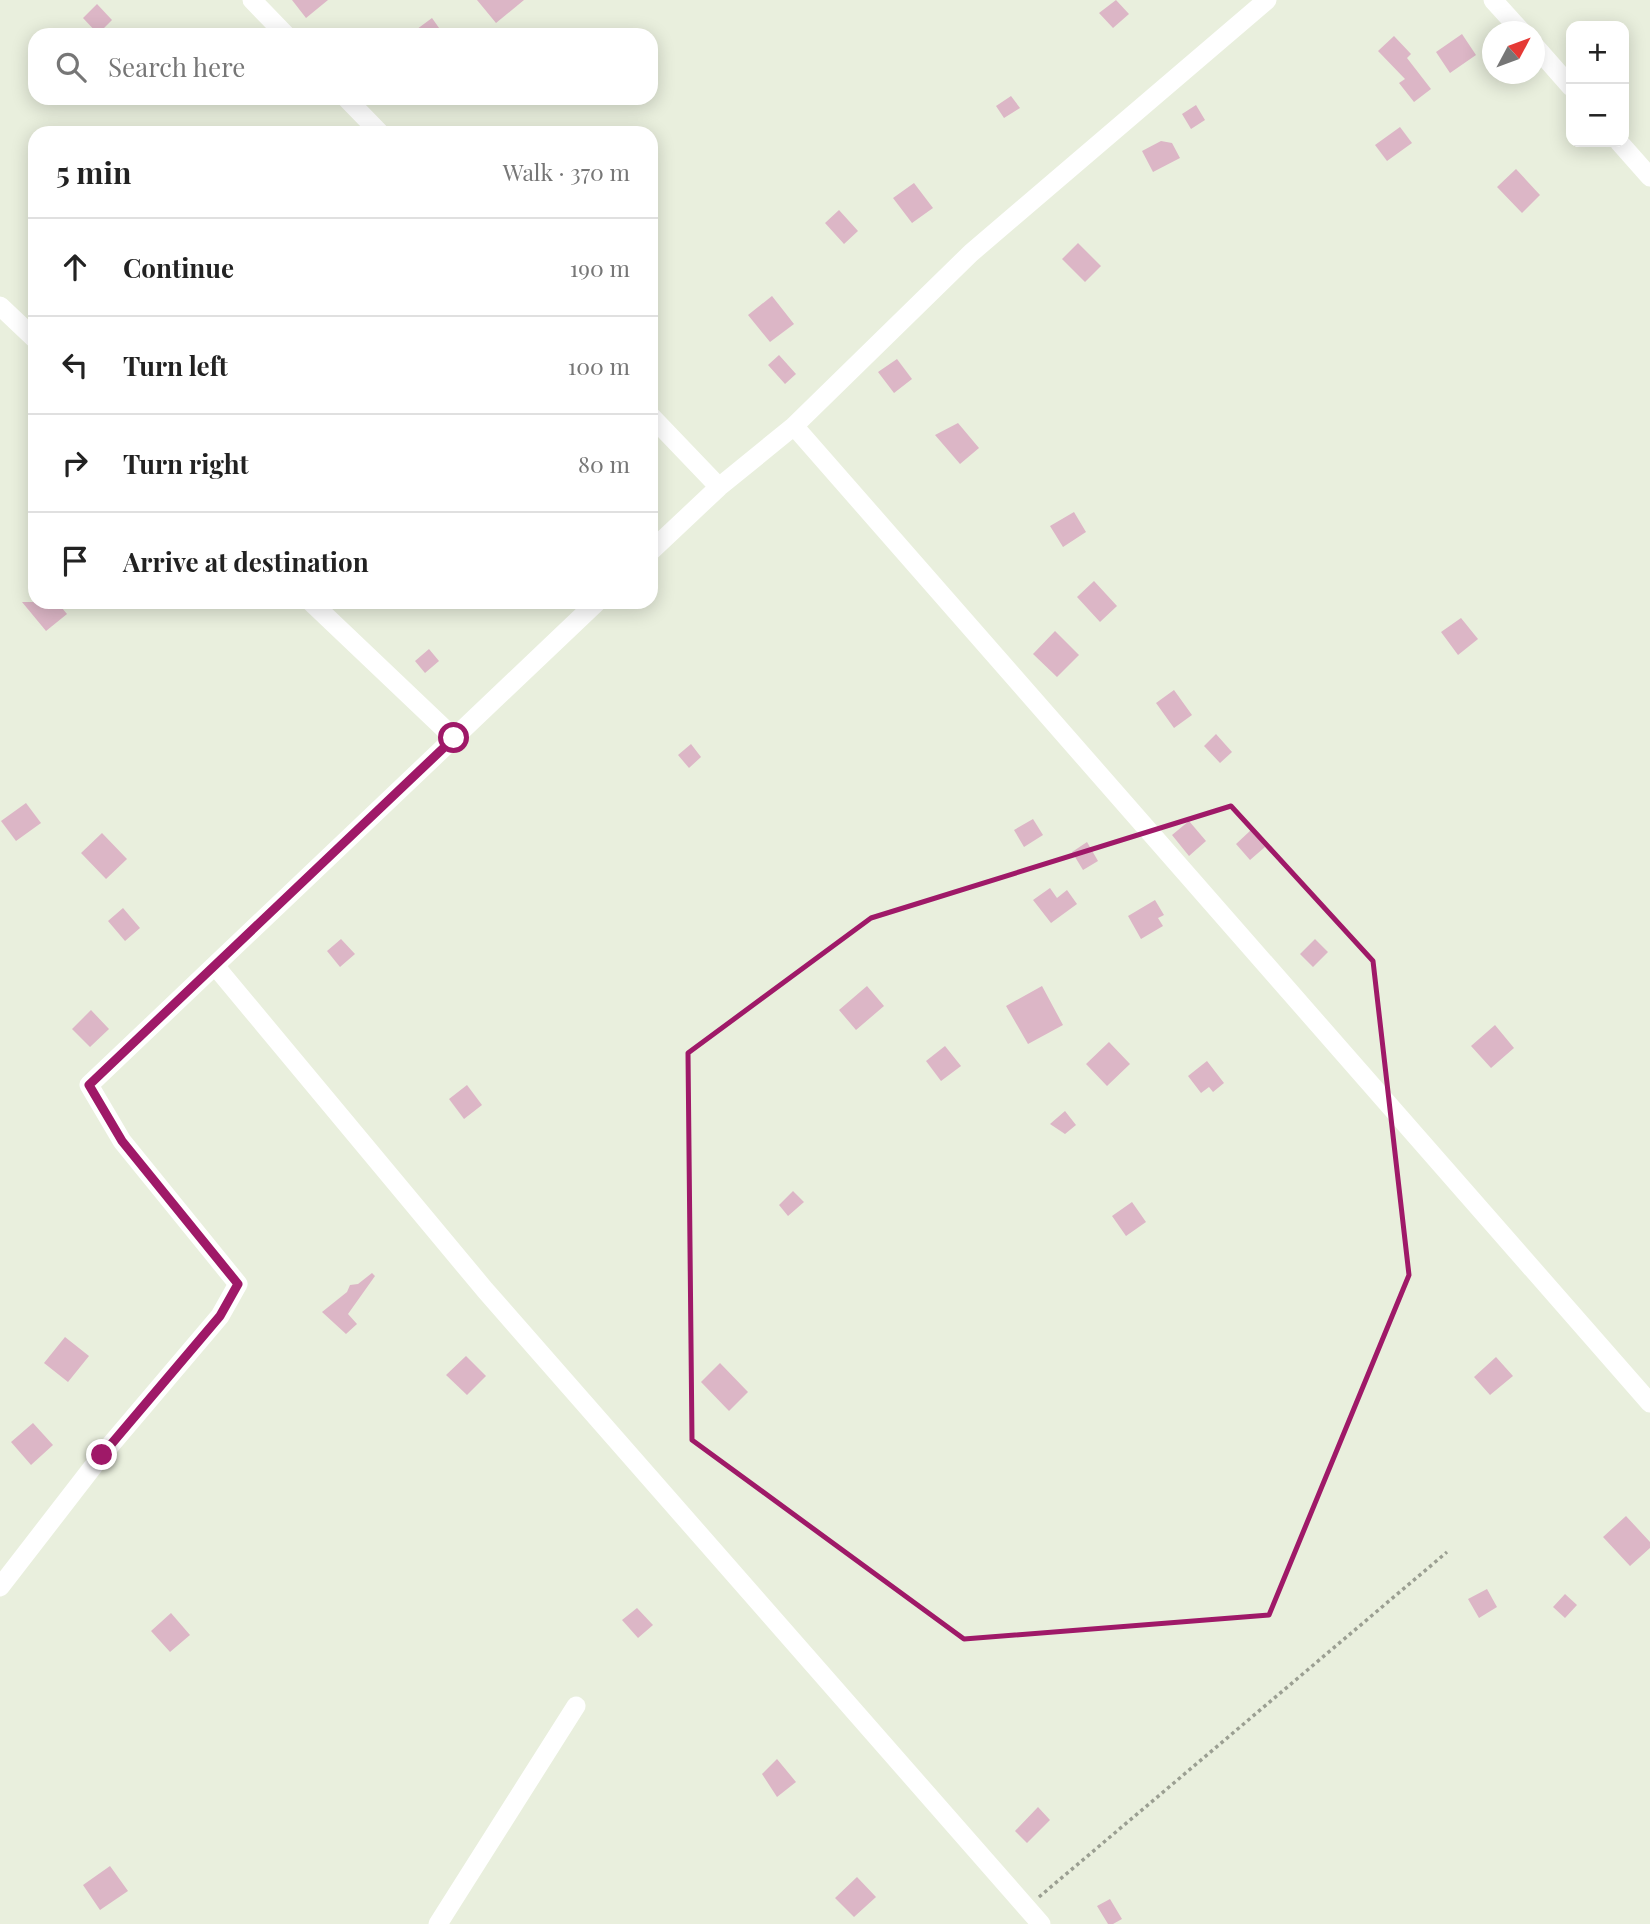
<!DOCTYPE html>
<html lang="en">
<head>
<meta charset="utf-8">
<style>
	:root { --surface:#fff; --page:#f2f2f2; --text:#222; --muted:#767676; --line:#e0e0e0 }
	body { margin:0; font-family:"Playfair Display",serif; background:var(--page); color:var(--text) }
	.controls { position:absolute; right:21px; top:21px; display:grid; overflow:hidden; border-radius:14px; box-shadow:0 4px 18px #0003 }
	.controls button { width:63px; height:63px; display:grid; place-items:center; padding:0; border:0; border-bottom:2px solid var(--line); background:var(--surface); color:var(--text); font:35px sans-serif }
	.compass { position:absolute; left:1482px; top:21px; width:63px; height:63px; border-radius:50%; background:var(--surface); box-shadow:0 4px 18px #0003; rotate:49deg }
	.stop { position:absolute; width:21px; height:21px; margin:-16px; border:5px solid #9f1968; border-radius:50%; background:#fff }
	.stop.end { background:#9f1968; border-color:#fff; box-shadow:0 2px 7px #0008 }
	.list { margin:0; padding:0; list-style:none }
	h2 { display:flex; justify-content:space-between; align-items:center; height:91px; margin:0; padding:0 28px; font-size:30px }
	h2 small { font-size:23px; font-weight:400; color:var(--muted) }
	.list li { display:grid; grid-template-columns:46px 1fr auto; gap:21px; align-items:center; box-sizing:border-box; height:98px; padding:0 28px; border-top:2px solid var(--line) }
	.list b { display:block; font-size:26px; white-space:nowrap }
	.list em { font-size:23px; font-style:normal; color:var(--muted) }
	.icon { flex:none; width:38px; height:38px; fill:none; stroke:currentColor; stroke-width:2; stroke-linecap:round; stroke-linejoin:round }
	.map { position:relative; flex:none; width:1650px; height:1924px; overflow:hidden }
	.search { position:absolute; background:var(--surface); box-shadow:0 4px 18px #0003; left:28px; top:28px; width:630px; height:77px; display:flex; align-items:center; gap:18px; box-sizing:border-box; padding:0 24px; border-radius:21px; color:var(--muted); font-size:26px }
	.panel { position:absolute; background:var(--surface); box-shadow:0 4px 18px #0003; left:28px; top:126px; width:630px; height:483px; border-radius:21px }
	.map>svg:first-child { display:block }
	.building { fill:#dcb6c6 }
	.lines { fill:none; stroke-linecap:round; stroke-linejoin:round }
	.path { stroke:#9b9f92; stroke-width:3.5; stroke-dasharray:3.5 3.5; stroke-linecap:butt }
	.street { stroke:#fff; stroke-width:19 }
	.route { stroke:#9f1968; stroke-width:9 }
	.marked { fill:none; stroke:#9f1968; stroke-width:5; stroke-linejoin:round }
</style>
</head>
<body>
<div class="map">
<svg width="1650" height="1924" viewBox="0 0 1650 1924">
	<rect width="100%" height="100%" fill="#e9efdd"/>
	<path class="building" d="M292,0H328L306,18Z
		M477,0H524L496,23Z
		M1116,0L1129,14L1113,28L1099,13Z
		M97,4L112,20L98,34L83,18Z
		M432,18L444,35H409Z
		M1462,34L1476,55L1450,73L1436,52Z
		M1394,36L1411,54L1407,58L1431,89L1414,102L1399,83L1405,79L1378,51Z
		M1011,96L1020,108L1004,118L996,106Z
		M1196,105L1205,120L1191,129L1182,114Z
		M1400,127L1412,143L1387,161L1375,145Z
		M1161,141L1172,143L1180,158L1153,172L1142,151Z
		M1516,169L1540,195L1522,213L1497,187Z
		M914,183L933,208L912,223L893,198Z
		M839,210L858,231L844,244L825,223Z
		M1078,243L1101,266L1085,282L1062,259Z
		M772,296L794,324L770,342L748,315Z
		M779,355L796,374L785,384L768,365Z
		M897,359L912,379L894,393L878,372Z
		M958,423L979,448L960,464L935,435Z
		M1074,512L1086,532L1063,547L1050,526Z
		M1094,581L1117,606L1100,622L1077,597Z
		M22,602H57L67,614L46,631Z
		M1461,618L1478,639L1458,655L1441,632Z
		M1055,631L1079,655L1057,677L1033,654Z
		M429,649L439,661L425,673L415,661Z
		M1174,690L1192,715L1174,728L1156,703Z
		M1216,734L1232,752L1220,763L1204,746Z
		M691,744L701,757L689,768L678,755Z
		M26,803L41,823L16,841L1,821Z
		M1033,819L1043,835L1024,847L1014,830Z
		M1189,821L1206,841L1189,856L1172,835Z
		M1251,830L1265,847L1250,860L1236,844Z
		M102,833L127,859L106,879L81,853Z
		M1087,842L1098,861L1083,870L1072,852Z
		M1050,888L1057,898L1067,890L1077,904L1051,923L1033,900Z
		M1155,900L1164,915L1158,918L1163,926L1141,939L1128,916Z
		M123,908L140,928L125,941L108,921Z
		M341,939L355,954L340,967L327,951Z
		M1315,939L1328,952L1313,967L1300,954Z
		M867,986L884,1006L856,1030L839,1010Z
		M1042,986L1063,1025L1028,1044L1006,1006Z
		M91,1010L109,1029L90,1047L72,1029Z
		M1495,1025L1514,1048L1491,1068L1471,1046Z
		M1109,1042L1130,1064L1107,1086L1086,1064Z
		M945,1046L961,1066L941,1081L926,1061Z
		M1207,1061L1224,1083L1213,1092L1209,1087L1201,1093L1188,1076Z
		M467,1085L482,1105L464,1119L449,1099Z
		M1065,1111L1076,1125L1065,1134L1050,1124Z
		M793,1191L804,1202L788,1216L779,1205Z
		M1132,1202L1146,1222L1126,1236L1112,1216Z
		M372,1273L375,1276L348,1314L357,1324L346,1334L322,1312L347,1292L350,1285L358,1284Z
		M65,1337L89,1356L68,1382L44,1363Z
		M466,1356L486,1376L467,1395L446,1375Z
		M1496,1357L1513,1376L1490,1395L1474,1377Z
		M720,1363L748,1392L729,1411L701,1382Z
		M33,1423L53,1445L31,1465L11,1442Z
		M1626,1516L1650,1542V1548L1630,1566L1603,1537Z
		M1487,1589L1497,1607L1479,1618L1468,1599Z
		M1565,1594L1577,1605L1565,1618L1553,1607Z
		M637,1608L653,1625L638,1638L622,1620Z
		M171,1613L190,1635L170,1652L151,1631Z
		M777,1759L796,1782L777,1797L762,1774Z
		M1038,1807L1050,1820L1027,1843L1015,1831Z
		M110,1866L128,1891L100,1910L83,1885Z
		M857,1877L876,1897L854,1917L835,1898Z
		M1110,1899L1122,1919L1113,1924H1108L1097,1906Z"/>
	<g class="lines">
		<path class="path" d="M1039,1897L1447,1552"/>
		<path class="street" d="M252,0L286,35
			M1493,0L1522,32
			M1534,45L1571,87
			M346,98L380,133
			M1619,142L1650,177
			M0,306L35,339
			M651,416L719,487
			M794,426L1650,1403
			M651,551L719,487L794,426L971,253L1267,0
			M311,602L454,738
			M216,967L485,1290L1041,1924
			M0,1587L102,1455L220,1316L238,1284L122,1141L89,1085L597,602
			M438,1924L576,1706"/>
	</g>
	<g class="lines">
		<path class="route" d="M102,1455L220,1316L238,1284L122,1141L89,1085L454,738"/>
	</g>
	<path class="marked" d="M1231,806L1373,961L1409,1275L1269,1615L964,1639L692,1440L688,1053L871,918Z"/>
</svg>
<div class="controls">
<button>+</button>
<button>−</button>
</div>
<svg class="compass" viewBox="-18 -18 36 36"><path d="M0-13l5 13h-10z" fill="#e53935"/><path d="M0 13l5-13h-10z" fill="#767676"/></svg>
<div class="stop" style="left:454px;top:738px"></div>
<div class="stop end" style="left:102px;top:1455px"></div>
<div class="search"><svg class="icon" aria-label="search" viewBox="0 0 24 24"><circle cx="10" cy="10" r="6"/><path d="M15 15l6 6"/></svg>Search here</div>
<section class="panel">
<h2>5 min<small>Walk · 370 m</small></h2>
<ul class="list">
<li><svg class="icon" aria-label="ahead" viewBox="0 0 24 24"><path d="M12 20V5M6 11l6-6 6 6"/></svg><div><b>Continue</b></div><em>190 m</em></li>
<li><svg class="icon" aria-label="left" viewBox="0 0 24 24"><path d="M17 20v-9H6M10 6l-5 5 5 5"/></svg><div><b>Turn left</b></div><em>100 m</em></li>
<li><svg class="icon" aria-label="right" viewBox="0 0 24 24"><path d="M7 20v-9h11M14 6l5 5-5 5"/></svg><div><b>Turn right</b></div><em>80 m</em></li>
<li><svg class="icon" aria-label="arrive" viewBox="0 0 24 24"><path d="M6 21V4h12l-3 4 3 4H6"/></svg><div><b>Arrive at destination</b></div></li>
</ul>
</section>
</div>
</body>
</html>
